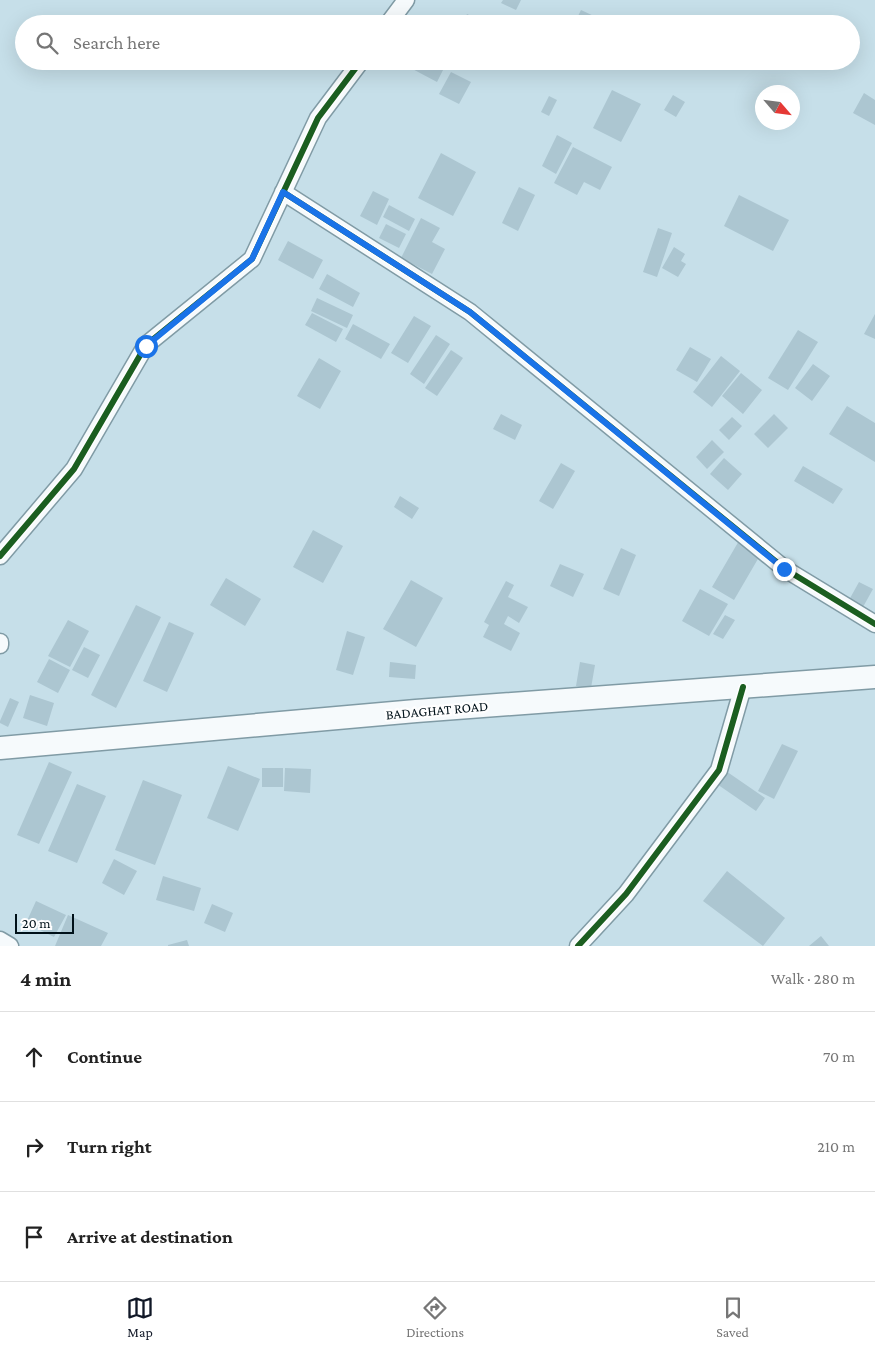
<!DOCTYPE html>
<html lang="en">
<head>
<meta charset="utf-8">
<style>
	:root { --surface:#fff; --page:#f2f2f2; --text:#222; --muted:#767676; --line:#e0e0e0; --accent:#111827 }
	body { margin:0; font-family:"Crimson Pro",serif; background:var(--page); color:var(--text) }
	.compass { position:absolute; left:755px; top:85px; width:45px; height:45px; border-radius:50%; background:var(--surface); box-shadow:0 5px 20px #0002; rotate:118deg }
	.scale { position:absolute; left:15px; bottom:12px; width:59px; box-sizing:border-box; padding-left:5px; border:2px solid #001119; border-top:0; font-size:14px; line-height:18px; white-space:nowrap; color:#001119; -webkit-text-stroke:4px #fefefe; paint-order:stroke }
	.stop { position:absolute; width:15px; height:15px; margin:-11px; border:4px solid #1a73e8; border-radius:50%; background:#fff }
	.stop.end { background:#1a73e8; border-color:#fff; box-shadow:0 1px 5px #0008 }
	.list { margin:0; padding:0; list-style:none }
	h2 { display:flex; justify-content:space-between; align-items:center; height:65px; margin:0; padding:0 20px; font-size:21px }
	h2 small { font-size:16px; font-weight:400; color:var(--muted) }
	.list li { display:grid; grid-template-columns:32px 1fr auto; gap:15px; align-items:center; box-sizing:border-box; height:90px; padding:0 20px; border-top:1px solid var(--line) }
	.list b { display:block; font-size:19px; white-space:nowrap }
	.list em { font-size:16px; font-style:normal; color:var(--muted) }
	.icon { flex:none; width:28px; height:28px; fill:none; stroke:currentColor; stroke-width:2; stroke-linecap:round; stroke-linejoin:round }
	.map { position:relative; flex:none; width:875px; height:946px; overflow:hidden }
	.search { position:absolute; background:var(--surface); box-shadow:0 5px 20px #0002; left:15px; right:15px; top:15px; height:55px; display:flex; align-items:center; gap:12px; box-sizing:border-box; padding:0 18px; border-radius:28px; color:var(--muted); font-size:19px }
	.sheet { height:335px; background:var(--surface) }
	nav { display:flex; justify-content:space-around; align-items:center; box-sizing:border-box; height:70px; border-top:1px solid var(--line); background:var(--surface); font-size:14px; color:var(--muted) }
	nav a { display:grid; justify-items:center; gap:2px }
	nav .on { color:var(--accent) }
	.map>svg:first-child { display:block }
	.building { fill:#acc6d1 }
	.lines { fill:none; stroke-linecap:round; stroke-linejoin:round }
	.street-casing { stroke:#809ba5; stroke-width:19 }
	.secondary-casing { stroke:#809ba5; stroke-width:25 }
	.street { stroke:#f6fafc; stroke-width:16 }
	.secondary { stroke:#f6fafc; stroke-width:22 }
	.cycleway-casing { stroke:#fefefe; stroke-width:9 }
	.cycleway { stroke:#1b5e20; stroke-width:6 }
	.route { stroke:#1a73e8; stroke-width:6 }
	.labels { text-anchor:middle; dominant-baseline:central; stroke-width:4.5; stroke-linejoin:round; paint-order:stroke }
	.street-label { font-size:14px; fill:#001119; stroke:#fefefe }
</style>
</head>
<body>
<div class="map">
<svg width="875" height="946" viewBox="0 0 875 946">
	<rect width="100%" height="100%" fill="#c6dfe9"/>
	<path class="building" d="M503,0H521L516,10L501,3Z
		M581,10L596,17L593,24H574Z
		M467,14L482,22L481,24H462Z
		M404,61H432L444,68L437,82L403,64Z
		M451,72L471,82L459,104L439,94Z
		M612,90L641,104L621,142L593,128Z
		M864,93L875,100V125L853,113Z
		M673,95L685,102L676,117L664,110Z
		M549,96L557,100L549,116L541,112Z
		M557,135L572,143L556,174L542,166Z
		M573,147L612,167L600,190L584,182L577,195L554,183Z
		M441,153L476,172L453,216L418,198Z
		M519,187L535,195L518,231L502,223Z
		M373,191L389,199L377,225L360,216Z
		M739,195L789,220L773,251L724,226Z
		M389,205L415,219L409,231L383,217Z
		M421,218L440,228L432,242L445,249L432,274L401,258Z
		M386,224L406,234L399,248L379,238Z
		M658,228L672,233L657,277L643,272Z
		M288,241L323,260L313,279L278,260Z
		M674,247L685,254L681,261L686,264L678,277L662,268Z
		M327,274L360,293L353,307L319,289Z
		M317,298L353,315L347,328L311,311Z
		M312,313L343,329L336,342L305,325Z
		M875,314V339L864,334Z
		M414,316L431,326L408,363L391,353Z
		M353,324L390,344L381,359L345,339Z
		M798,330L818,342L788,390L768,378Z
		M436,335L450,344L424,384L410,374Z
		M690,347L711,359L697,382L676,370Z
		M451,350L463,358L437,396L425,388Z
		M721,356L740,371L712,407L693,392Z
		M319,358L341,371L320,409L297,396Z
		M813,364L830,376L812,401L795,388Z
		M741,373L762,390L743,414L722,396Z
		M847,406L875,423V462L829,434Z
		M501,414L522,425L515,440L493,429Z
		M774,414L788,428L768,448L754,434Z
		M732,417L742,426L729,440L719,430Z
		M712,440L724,452L707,469L696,457Z
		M724,458L742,474L728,490L710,474Z
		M561,463L575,471L553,509L539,501Z
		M803,466L843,489L833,504L794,481Z
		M400,496L419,508L412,519L394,507Z
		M313,530L343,546L323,583L293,567Z
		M740,539L762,552L734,600L712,587Z
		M621,548L636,555L619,596L603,589Z
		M560,564L584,574L573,597L550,586Z
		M226,578L261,599L245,626L210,605Z
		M411,580L443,598L416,647L383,629Z
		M506,581L514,585L508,597L528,607L519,623L508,616L504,624L520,633L511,651L483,637L489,625L484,622Z
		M859,582L873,589L863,607L849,600Z
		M700,589L728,604L709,636L682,621Z
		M136,605L161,617L116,708L91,695Z
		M725,615L735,620L723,639L713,634Z
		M68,620L89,631L70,667L48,656Z
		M169,622L194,633L167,692L143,681Z
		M347,631L365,637L353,675L336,670Z
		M84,647L100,655L88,678L72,670Z
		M49,659L70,670L58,693L37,682Z
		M390,662L416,665L415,679L389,677Z
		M580,662L595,665L591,688L576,686Z
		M30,695L54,703L47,726L23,718Z
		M10,698L19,702L8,727L0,723V721Z
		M782,744L798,751L774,799L758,791Z
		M49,762L72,772L39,844L17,835Z
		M228,766L260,779L238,831L207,818Z
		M262,768H283V787H262Z
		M285,768L311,769L310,793L284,791Z
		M723,769L765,798L756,811L714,782Z
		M143,780L182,795L155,865L115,850Z
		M77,784L106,796L77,863L48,851Z
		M114,859L137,871L124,895L102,883Z
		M727,871L785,918L763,946L703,901Z
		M163,876L201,888L194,911L156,900Z
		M36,901L66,915L54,937L26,923Z
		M212,904L233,913L225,932L204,923Z
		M68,915L108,933L101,946H55Z
		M821,936L829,946H809Z
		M187,940L189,946H168V945Z"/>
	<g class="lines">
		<g class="street-casing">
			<path id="street" d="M388,24L406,0
				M283,192L470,312L785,569L875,624
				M0,556L74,469L146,345L252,259L318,118L361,61
				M0,642V645
				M0,940L10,946
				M578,946L626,894L719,770L743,687"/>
		</g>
		<g class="secondary-casing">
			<path id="secondary" d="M0,748L416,711L875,677"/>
		</g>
		<use href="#street" class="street"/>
		<use href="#secondary" class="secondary"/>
		<g class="cycleway-casing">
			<path id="cycleway" d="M283,192L470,312L785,569L875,624
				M0,556L74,469L146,345L252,259L318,118L361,61
				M578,946L626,894L719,770L743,687"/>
		</g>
		<use href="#cycleway" class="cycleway"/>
	</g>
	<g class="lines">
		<path class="route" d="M146,346L252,259L283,192L470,312L784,569"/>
	</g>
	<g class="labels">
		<g class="street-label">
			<text transform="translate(437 710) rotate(-5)">BADAGHAT ROAD</text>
		</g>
	</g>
</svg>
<svg class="compass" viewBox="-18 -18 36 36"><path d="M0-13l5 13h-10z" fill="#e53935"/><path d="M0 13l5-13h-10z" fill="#767676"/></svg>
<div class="scale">20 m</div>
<div class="stop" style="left:146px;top:346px"></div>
<div class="stop end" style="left:784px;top:569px"></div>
<div class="search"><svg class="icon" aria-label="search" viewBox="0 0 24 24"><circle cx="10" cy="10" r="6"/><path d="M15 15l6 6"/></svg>Search here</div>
</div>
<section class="sheet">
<h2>4 min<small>Walk · 280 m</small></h2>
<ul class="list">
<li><svg class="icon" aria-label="ahead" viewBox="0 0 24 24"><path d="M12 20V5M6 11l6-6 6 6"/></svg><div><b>Continue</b></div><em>70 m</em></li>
<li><svg class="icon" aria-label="right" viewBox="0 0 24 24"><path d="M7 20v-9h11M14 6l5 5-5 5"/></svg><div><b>Turn right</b></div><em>210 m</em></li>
<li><svg class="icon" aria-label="arrive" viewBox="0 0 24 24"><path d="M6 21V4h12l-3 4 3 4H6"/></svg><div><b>Arrive at destination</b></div></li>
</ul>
</section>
<nav>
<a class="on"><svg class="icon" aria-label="map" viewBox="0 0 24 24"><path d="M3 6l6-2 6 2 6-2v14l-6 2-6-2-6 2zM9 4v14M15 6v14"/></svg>Map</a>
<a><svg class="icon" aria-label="directions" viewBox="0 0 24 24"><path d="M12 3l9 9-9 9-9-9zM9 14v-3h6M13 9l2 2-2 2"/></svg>Directions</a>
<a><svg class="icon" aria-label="saved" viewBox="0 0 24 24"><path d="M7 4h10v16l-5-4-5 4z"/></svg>Saved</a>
</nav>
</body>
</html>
